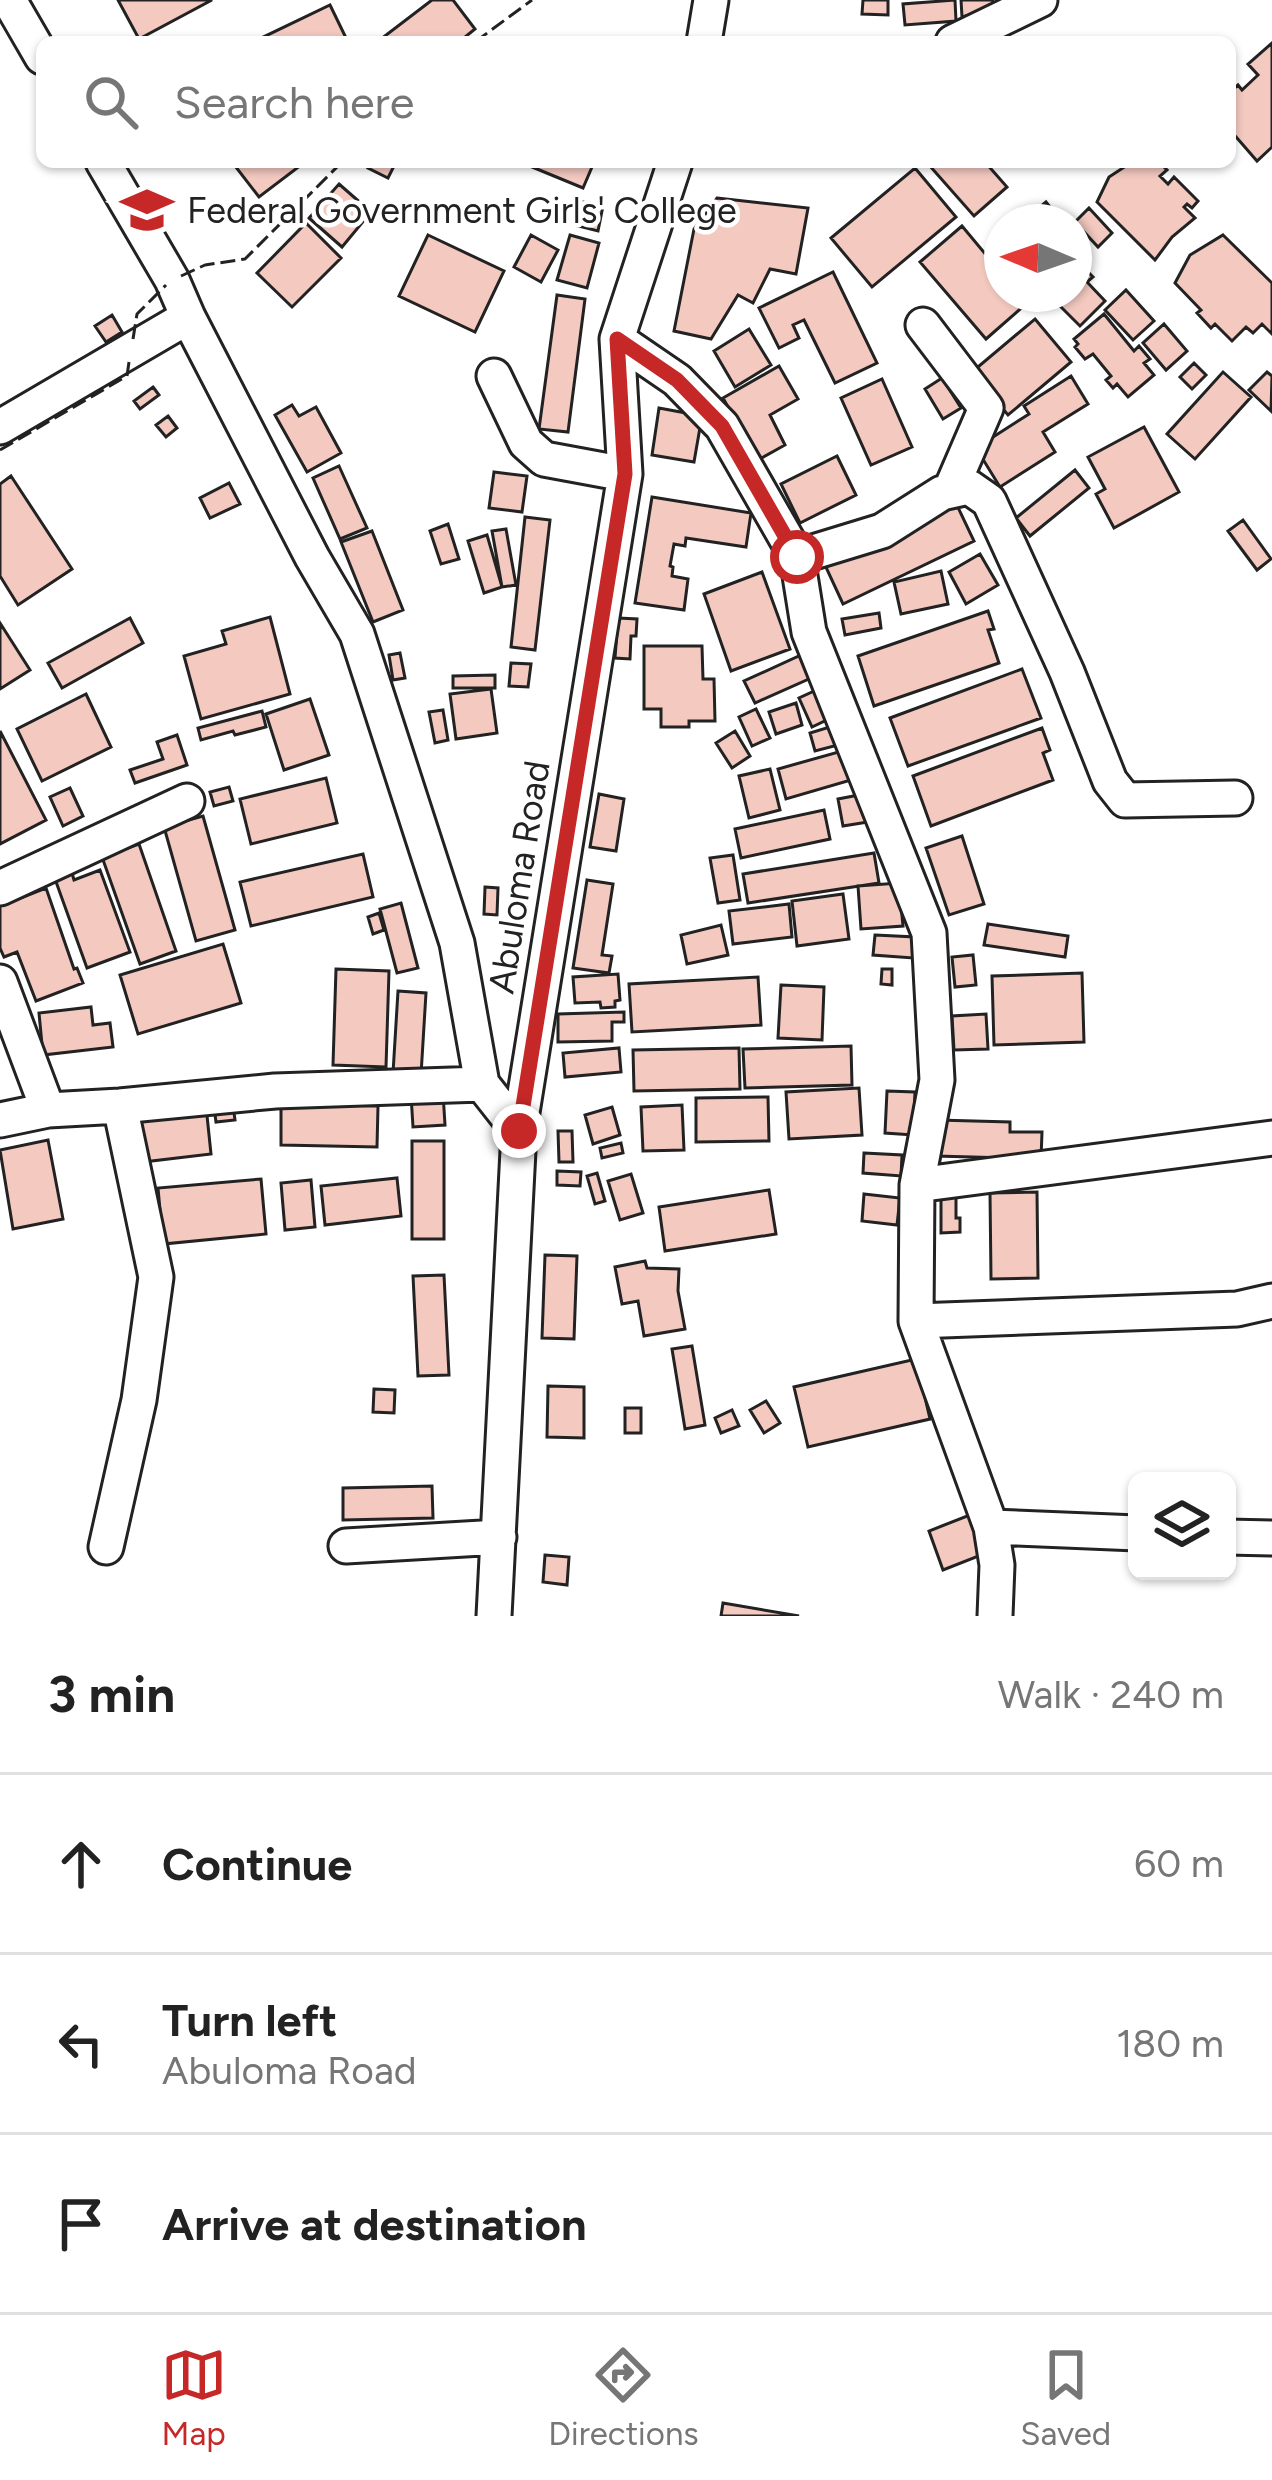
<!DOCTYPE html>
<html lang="en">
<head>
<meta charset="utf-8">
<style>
	:root { --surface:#fff; --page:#f2f2f2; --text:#222; --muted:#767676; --line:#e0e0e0; --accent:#c62828 }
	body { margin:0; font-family:Figtree,sans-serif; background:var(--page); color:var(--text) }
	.controls { position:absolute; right:36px; bottom:36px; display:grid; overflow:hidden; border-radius:18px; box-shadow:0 3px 9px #0004 }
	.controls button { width:108px; height:108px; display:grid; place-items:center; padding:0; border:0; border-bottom:3px solid var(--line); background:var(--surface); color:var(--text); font:60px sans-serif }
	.compass { position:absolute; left:984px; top:204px; width:108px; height:108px; border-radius:50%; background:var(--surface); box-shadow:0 3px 9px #0004; rotate:272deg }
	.stop { position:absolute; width:36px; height:36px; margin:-27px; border:9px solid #c62828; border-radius:50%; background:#fff }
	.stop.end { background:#c62828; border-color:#fff; box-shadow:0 3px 12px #0008 }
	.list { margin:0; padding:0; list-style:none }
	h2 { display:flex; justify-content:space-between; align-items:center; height:156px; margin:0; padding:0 48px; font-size:51px }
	h2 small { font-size:39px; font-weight:400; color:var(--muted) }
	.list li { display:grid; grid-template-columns:78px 1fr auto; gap:36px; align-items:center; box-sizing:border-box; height:180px; padding:0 48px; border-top:3px solid var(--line) }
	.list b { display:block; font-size:45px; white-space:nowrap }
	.list p { margin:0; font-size:39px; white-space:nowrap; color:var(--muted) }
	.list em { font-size:39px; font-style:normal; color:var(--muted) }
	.icon { flex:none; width:66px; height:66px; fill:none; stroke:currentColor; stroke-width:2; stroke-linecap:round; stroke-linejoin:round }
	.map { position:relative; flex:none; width:1272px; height:1616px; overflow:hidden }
	.search { position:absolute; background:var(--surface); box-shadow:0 3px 9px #0004; left:36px; right:36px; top:36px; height:132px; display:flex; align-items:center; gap:30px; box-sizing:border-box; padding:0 42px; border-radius:18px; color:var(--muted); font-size:45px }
	.sheet { height:696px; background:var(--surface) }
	nav { display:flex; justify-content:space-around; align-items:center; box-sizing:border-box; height:168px; border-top:3px solid var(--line); background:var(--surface); font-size:33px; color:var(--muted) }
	nav a { display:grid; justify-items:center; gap:6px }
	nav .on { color:var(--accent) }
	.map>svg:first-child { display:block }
	.building { fill:#f3c9c0; stroke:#222; stroke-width:3 }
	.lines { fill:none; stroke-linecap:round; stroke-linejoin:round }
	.minor-casing { stroke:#222; stroke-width:39 }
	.minor { stroke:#fff; stroke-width:33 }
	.fence { stroke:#222; stroke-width:3; stroke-dasharray:15 6; stroke-linecap:butt }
	.route { stroke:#c62828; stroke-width:15 }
	.labels { text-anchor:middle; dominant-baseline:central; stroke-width:9; stroke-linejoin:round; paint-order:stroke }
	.poi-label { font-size:36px; fill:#222; stroke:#fff; text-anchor:start }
	.street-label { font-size:36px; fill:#222; stroke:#fff }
</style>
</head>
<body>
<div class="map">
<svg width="1272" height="1616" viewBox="0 0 1272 1616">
	<rect width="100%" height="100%" fill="#fff"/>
	<path class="building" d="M118,0H212L139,39Z
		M432,0H453L475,29L459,42H377Z
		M863,0H888V15L862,14Z
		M955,0L956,21L905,25L903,4Z
		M961,0H992L997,8L962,17Z
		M330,5L348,42H253Z
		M1272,43V147L1257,161L1230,130V92L1238,85L1242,90L1258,75L1248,64Z
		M232,162H305L259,197Z
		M371,162H396L388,178L368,168Z
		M520,162H581L592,167L583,188Z
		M933,162H985L1007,187L974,216L929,165Z
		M1132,162H1159L1167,170L1160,176L1168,184L1174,177L1198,201L1192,208L1187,204L1184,207L1195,218L1172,237L1155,260L1097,202L1109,177Z
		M915,168L956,217L872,287L831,238Z
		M339,184L371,212L342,247L309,218Z
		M717,198L808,208L796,274L770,269L753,303L738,295L711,339L674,331L694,229Z
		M583,202L603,206L598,231L578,226Z
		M1046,202L1062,222H1022Z
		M1089,208L1112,233L1098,247L1075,222Z
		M306,223L341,258L292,307L257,273Z
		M962,226L1002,274V294H1019L1027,303L986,339L920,262Z
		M428,235L504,271L475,332L399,296Z
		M531,235L558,250L541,282L514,267Z
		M570,235L599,243L587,288L557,280Z
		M1223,235L1272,283V334L1262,324L1253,333L1246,327L1232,341L1215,324L1211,328L1197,313L1201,310L1175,283L1190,255Z
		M1074,237L1086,251L1074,261Z
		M1083,267L1093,277L1087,282L1105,301L1080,326L1052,298L1056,294H1074V276Z
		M833,272L877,363L835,383L804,320L793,325L799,338L779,348L759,308Z
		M1126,290L1154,321L1133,340L1105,310Z
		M557,295L585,299L568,432L539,429Z
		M1104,314L1134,351L1139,346L1150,359L1144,363L1154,375L1128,397L1117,384L1113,388L1106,380L1111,376L1093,354L1085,359L1075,347L1078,344L1074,339Z
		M112,315L122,332L106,342L95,326Z
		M1035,319L1071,362L1008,415L972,372Z
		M1164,324L1187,351L1166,370L1143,343Z
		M749,329L771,365L735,387L714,351Z
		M1194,363L1206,375L1192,389L1180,377Z
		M779,366L798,399L770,415L785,445L758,460L723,398Z
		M1223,372L1251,397L1195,459L1167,434Z
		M1267,372L1272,376L1271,411L1249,390Z
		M1071,376L1088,404L1043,432L1055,452L1000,487L976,448L1029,414L1024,406Z
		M942,378L961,408L943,419L925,389Z
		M882,379L912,447L871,465L841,398Z
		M153,387L159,395L140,409L134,401Z
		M292,405L299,416L316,407L341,453L307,472L275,415Z
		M659,408L702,416L694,462L652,455Z
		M168,416L177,428L166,437L156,425Z
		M1144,427L1179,492L1114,528L1096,494L1105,489L1088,457Z
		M837,456L856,495L800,523L781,484Z
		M339,466L367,528L340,539L313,478Z
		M1075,470L1089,488L1030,536L1016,518Z
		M494,472L527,476L522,512L489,508Z
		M11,476L72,569L18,605L0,576V484Z
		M229,483L240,504L210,518L200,498Z
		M652,497L751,513L746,547L686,538L685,546L674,544L670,566L673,567L672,576L688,579L684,610L635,603Z
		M954,499L974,541L843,604L824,563Z
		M525,517L550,520L535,650L511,647Z
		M1243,520L1271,559L1257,570L1228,531Z
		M448,524L459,559L441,564L430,531Z
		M506,529L516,585L502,587L492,531Z
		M372,531L403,610L373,622L341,542Z
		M487,535L502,587L484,593L468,541Z
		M980,554L998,585L966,604L949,572Z
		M941,571L948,604L901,614L894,582Z
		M762,572L790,649L731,671L704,594Z
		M988,611L994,629L988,630L999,663L874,706L858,656Z
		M879,613L881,628L845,635L842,619Z
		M270,617L290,694L201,719L184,656L226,644L222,631Z
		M130,618L143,643L62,688L48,663Z
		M618,618L637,619L636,636H631L630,659L615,658Z
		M0,623L30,670L0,689Z
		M644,646H702L703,679H714L715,721H689V727H661V709H644Z
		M400,653L405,678L393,680L389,655Z
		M801,655L811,678L755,703L744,681Z
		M511,663L531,664L528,687L509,686Z
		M1022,669L1041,718L908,766L890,718Z
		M495,675V688H453V676Z
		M823,687L835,716L812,727L799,698Z
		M491,689L497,733L456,739L450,694Z
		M86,694L111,747L42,781L17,729Z
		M310,699L329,755L284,770L266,714Z
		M796,703L802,725L776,734L769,712Z
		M756,709L770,738L752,746L739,717Z
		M443,710L448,740L435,743L429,712Z
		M262,711L266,727L235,735L233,731L201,740L198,728Z
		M836,725L842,744L815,751L810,733Z
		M1042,728L1050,750L1043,753L1053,780L931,826L913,776Z
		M0,731L46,820L0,844Z
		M735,731L750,756L732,768L716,743Z
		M177,735L187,765L135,783L130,770L163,759L157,742Z
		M842,751L851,780L786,799L778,769Z
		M770,769L780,810L749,818L739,776Z
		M326,778L337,823L251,844L240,799Z
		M229,787L233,801L214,806L210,792Z
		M70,788L83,816L63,826L50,797Z
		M869,793L874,821L843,826L838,799Z
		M599,794L624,799L616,851L590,847Z
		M824,810L830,839L741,858L735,829Z
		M203,816L235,930L196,941L164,827Z
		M962,836L984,904L949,915L926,848Z
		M139,844L176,951L140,964L102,857Z
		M874,853L879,883L748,903L743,874Z
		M363,854L373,897L251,926L240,882Z
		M733,855L740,900L718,903L710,858Z
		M100,870L130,952L87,968L55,879L72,873L74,880Z
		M587,880L613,884L602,955L612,956L609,973L573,968Z
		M899,883L903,926L861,929L858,886Z
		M485,887L498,888L497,915L484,914Z
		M46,888L74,969L77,968L83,983L36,1001L17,952L4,957L0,948V906Z
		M843,894L849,939L797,946L792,901Z
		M401,903L418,968L397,973L380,909Z
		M789,904L792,937L733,944L729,911Z
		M379,913L384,930L373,934L368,917Z
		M988,924L1068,936L1065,957L984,945Z
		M721,925L728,955L687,964L681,935Z
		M875,935L915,937L913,958L873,955Z
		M223,944L241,1003L138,1034L120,975Z
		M973,955L976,985L955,987L952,957Z
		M336,969L389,971L386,1067L333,1065Z
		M882,969H892V985L881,984Z
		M1082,973L1084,1042L994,1045L992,976Z
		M618,974L620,1000L615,1001V1007L601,1008L600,1002L575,1003L573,977Z
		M758,977L761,1025L632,1032L629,984Z
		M781,985L824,987L822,1040L778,1038Z
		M398,991L426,993L421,1075L393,1073Z
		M91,1007L93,1025L110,1023L113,1047L43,1055L39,1013Z
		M624,1012V1022H612V1041L558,1042V1014Z
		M986,1014L988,1049L954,1050L952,1016Z
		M851,1046L852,1085L745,1088L743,1049Z
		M619,1048L621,1072L565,1077L563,1053Z
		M739,1048L740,1089L634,1091L633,1050Z
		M859,1088L862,1135L789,1139L786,1092Z
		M887,1091L915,1092L913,1135L885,1133Z
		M443,1093L445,1125L413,1127L411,1095Z
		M768,1097L769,1141L696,1142V1098Z
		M232,1098L235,1120L216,1122L213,1100Z
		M281,1103L378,1106L377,1147L281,1145Z
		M682,1105L684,1150L643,1151L641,1107Z
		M206,1106L211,1154L143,1162L137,1115Z
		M612,1107L620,1135L593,1144L585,1115Z
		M937,1120L1010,1122V1132H1042L1041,1159L936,1156Z
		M558,1131H572L573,1162H559Z
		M48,1140L63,1219L13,1229L0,1150Z
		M412,1141H444V1239H412Z
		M621,1143L623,1153L602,1158L600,1148Z
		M864,1153L902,1155L901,1176L863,1173Z
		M557,1171L581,1172L580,1186L557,1185Z
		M597,1173L605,1201L595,1204L587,1176Z
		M631,1174L643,1213L620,1220L608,1181Z
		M397,1178L401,1216L325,1225L321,1186Z
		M261,1179L266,1234L163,1244L158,1188Z
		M311,1180L315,1227L285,1230L281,1183Z
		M941,1186H956V1218H960V1232L941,1233Z
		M769,1190L776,1234L665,1251L659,1207Z
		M1037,1192L1038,1278L991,1279L990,1193Z
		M864,1194L900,1198L897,1225L862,1221Z
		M545,1255L577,1256L574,1339L542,1338Z
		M645,1261L647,1268L679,1269L678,1291L685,1329L644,1336L638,1301L622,1304L615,1267Z
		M444,1275L449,1375L418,1376L413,1276Z
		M692,1346L705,1425L685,1429L672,1349Z
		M916,1359L930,1419L808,1447L794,1387Z
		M548,1386L584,1387V1438L547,1437Z
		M374,1389L395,1390L394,1413L373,1412Z
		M766,1401L780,1423L764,1433L750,1410Z
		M625,1408H641V1433H625Z
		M732,1410L739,1426L721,1433L715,1418Z
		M432,1486L433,1518L343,1520V1488Z
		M980,1511L994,1550L943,1570L929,1531Z
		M545,1555L569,1557L567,1585L543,1582Z
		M723,1603L799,1616H721Z"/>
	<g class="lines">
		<g class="minor-casing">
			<path id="minor" d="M9,0L42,57
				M704,42L711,0
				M953,42L1040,0
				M103,162L172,280L188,317L312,557L357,634L457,943L482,1084L519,1131
				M923,325L986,408L951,489
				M617,339L677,380L722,426L797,557L809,632L929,933L937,1080L917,1185L916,1321L991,1527L997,1565L995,1616
				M494,376L526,443L544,459L625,474
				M0,427L188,317
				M797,557L882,531L942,493L969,487L989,501L1067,672L1110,781L1125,800L1235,798
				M0,888L187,801
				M0,982L48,1110
				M0,1120L48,1110L120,1106L275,1091L482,1084
				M917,1185L1272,1138
				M916,1321L1237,1309L1272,1301
				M991,1527L1137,1533
				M1227,1537L1272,1538
				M346,1546L499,1537
				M106,1547L139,1400L156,1277L120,1106
				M494,1616L519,1131L625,474L617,339L675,162"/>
		</g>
		<use href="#minor" class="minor"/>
		<path class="fence" d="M475,42L532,0
			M181,276L205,265L245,259L342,162
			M133,339L137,314L166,285
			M0,450L127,376L129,362"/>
	</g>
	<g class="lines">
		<path class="route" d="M519,1131L625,474L617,339L677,380L722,426L797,557"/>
	</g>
	<defs>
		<g id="university-bare" transform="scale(4.14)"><path d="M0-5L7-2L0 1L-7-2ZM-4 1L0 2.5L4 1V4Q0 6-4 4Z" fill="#c62828" stroke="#fff" stroke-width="2.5" paint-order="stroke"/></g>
	</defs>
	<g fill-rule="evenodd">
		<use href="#university-bare" x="147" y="210"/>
	</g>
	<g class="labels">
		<g class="poi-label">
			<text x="187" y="210">Federal Government Girls' College</text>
		</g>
		<g class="street-label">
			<text transform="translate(519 877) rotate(-81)">Abuloma Road</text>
		</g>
	</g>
</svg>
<div class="controls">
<button><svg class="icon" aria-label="layers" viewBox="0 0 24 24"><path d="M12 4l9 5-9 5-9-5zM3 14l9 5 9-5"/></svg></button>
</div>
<svg class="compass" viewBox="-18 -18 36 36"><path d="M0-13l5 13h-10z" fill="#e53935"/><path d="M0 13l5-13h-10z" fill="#767676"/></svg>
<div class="stop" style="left:797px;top:557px"></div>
<div class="stop end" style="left:519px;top:1131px"></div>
<div class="search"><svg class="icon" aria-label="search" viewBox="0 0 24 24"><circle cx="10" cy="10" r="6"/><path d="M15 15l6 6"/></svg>Search here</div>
</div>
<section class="sheet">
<h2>3 min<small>Walk · 240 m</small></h2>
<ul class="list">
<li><svg class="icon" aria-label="ahead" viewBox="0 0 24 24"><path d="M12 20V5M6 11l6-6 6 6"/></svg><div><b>Continue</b></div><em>60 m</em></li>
<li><svg class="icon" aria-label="left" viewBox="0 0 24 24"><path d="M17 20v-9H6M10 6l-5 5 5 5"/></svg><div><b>Turn left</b><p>Abuloma Road</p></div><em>180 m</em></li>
<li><svg class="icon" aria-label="arrive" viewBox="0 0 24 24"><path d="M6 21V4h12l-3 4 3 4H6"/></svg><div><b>Arrive at destination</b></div></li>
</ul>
</section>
<nav>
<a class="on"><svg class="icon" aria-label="map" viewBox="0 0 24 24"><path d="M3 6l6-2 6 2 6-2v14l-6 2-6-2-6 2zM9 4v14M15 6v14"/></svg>Map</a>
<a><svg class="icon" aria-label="directions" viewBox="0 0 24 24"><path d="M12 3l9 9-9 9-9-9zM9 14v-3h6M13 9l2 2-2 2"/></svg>Directions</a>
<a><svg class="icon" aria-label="saved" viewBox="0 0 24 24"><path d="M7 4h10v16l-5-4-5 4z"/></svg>Saved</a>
</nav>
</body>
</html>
